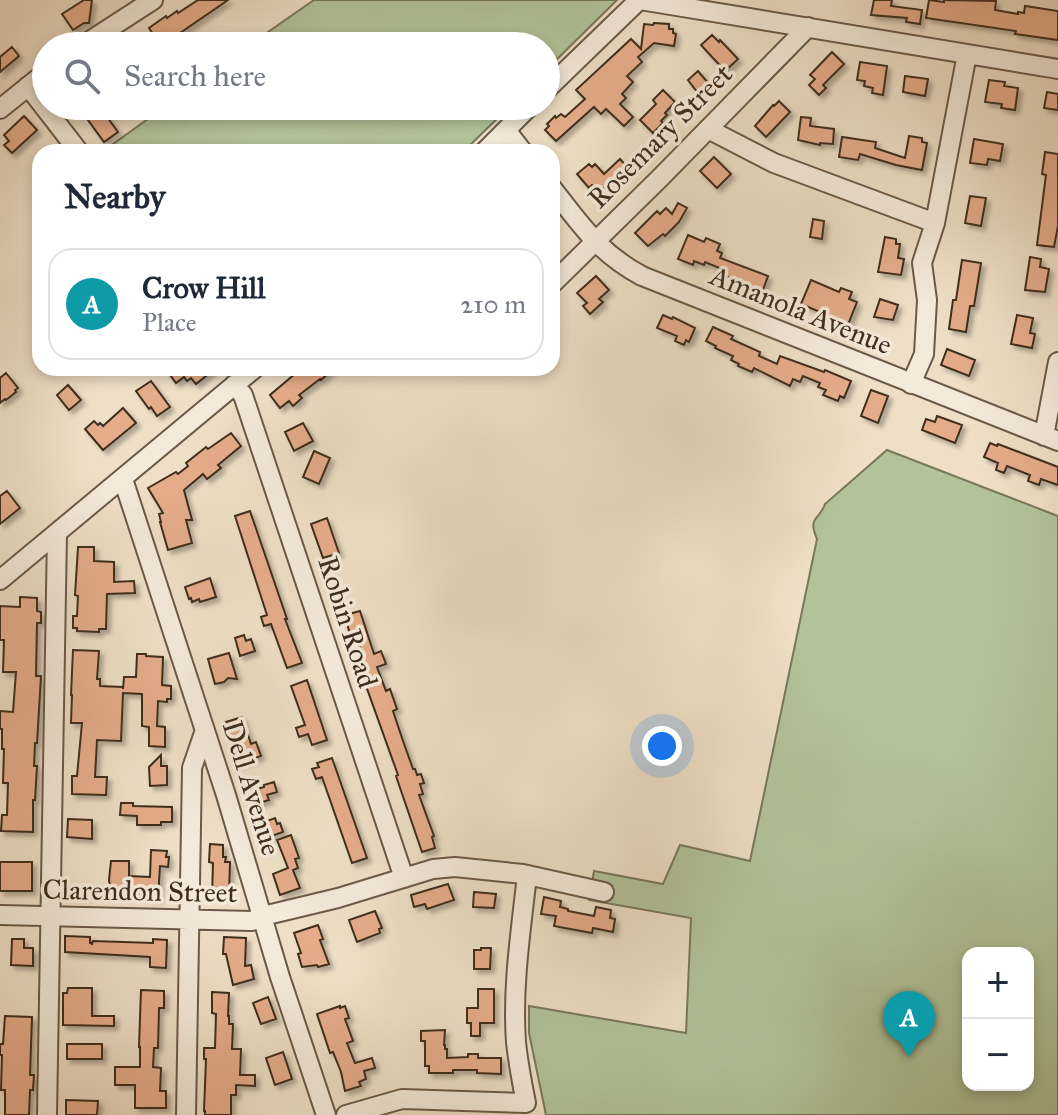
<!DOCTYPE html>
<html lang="en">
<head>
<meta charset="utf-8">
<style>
	:root { --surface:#fff; --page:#f2f2f3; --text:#1f2937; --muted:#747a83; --line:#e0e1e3; --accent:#2563eb }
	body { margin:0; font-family:"IM FELL Great Primer",serif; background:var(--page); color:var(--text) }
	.controls { position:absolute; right:24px; bottom:24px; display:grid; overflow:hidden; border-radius:16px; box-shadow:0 4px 12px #0003 }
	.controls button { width:72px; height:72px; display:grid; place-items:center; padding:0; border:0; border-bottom:2px solid var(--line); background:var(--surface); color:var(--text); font:40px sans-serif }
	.you { position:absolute; left:662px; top:746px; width:28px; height:28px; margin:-20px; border:6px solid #fff; border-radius:50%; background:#1a73e8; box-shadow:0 0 0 12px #1a73e833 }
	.badge { display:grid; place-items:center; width:52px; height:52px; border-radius:50%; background:var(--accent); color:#fff; font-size:26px; font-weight:700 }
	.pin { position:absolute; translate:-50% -66px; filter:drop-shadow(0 2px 4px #0008) }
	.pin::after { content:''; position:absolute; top:42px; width:28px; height:24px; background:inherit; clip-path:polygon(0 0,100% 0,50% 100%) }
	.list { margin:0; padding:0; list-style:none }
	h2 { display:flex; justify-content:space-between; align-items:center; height:104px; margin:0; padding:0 32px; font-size:34px }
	h2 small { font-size:26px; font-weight:400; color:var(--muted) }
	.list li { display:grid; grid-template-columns:52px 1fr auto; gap:24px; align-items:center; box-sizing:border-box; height:112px; margin:0 16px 16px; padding:0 16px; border:2px solid var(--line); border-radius:24px }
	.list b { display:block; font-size:30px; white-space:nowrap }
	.list p { margin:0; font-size:26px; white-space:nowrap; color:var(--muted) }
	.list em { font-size:26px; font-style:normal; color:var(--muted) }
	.icon { flex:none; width:44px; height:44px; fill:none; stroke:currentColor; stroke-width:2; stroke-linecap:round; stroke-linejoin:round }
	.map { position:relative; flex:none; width:1058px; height:1115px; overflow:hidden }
	.search { position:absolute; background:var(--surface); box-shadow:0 4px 12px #0003; left:32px; top:32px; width:528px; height:88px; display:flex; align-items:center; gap:20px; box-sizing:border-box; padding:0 28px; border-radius:44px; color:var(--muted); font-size:30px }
	.panel { position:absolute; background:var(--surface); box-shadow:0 4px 12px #0003; left:32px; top:144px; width:528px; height:232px; border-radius:24px }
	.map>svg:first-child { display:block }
	.green { fill:#b2c39a; stroke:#78785c; stroke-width:2; fill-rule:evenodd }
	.building { fill:#e5ac8a; stroke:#3f2e1e; stroke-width:2; filter:url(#shadow) }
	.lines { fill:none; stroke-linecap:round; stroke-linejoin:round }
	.minor-casing { stroke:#6b5a48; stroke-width:22 }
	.minor { stroke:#f4eada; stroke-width:18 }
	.labels { text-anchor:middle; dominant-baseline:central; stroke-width:7; stroke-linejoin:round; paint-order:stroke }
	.street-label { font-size:28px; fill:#3f2e1e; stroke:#f4eada }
</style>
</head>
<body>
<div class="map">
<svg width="1058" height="1115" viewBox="0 0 1058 1115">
	<defs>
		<filter id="shadow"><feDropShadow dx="4" dy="4" stdDeviation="2" flood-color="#0004"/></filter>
	</defs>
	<rect width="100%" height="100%" fill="#eedfc6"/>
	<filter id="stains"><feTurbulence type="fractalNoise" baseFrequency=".0025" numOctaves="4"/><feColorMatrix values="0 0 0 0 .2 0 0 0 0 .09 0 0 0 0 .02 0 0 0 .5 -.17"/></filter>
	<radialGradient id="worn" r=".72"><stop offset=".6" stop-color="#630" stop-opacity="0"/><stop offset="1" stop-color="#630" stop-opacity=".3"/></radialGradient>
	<path class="green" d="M314,0H617L546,70V46H248Z
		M166,106H510L463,152H102Z
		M887,450L1058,516V1115H546L529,1033V1006L686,1033L691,918L589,900L594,871L663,884L680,845L750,861L817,539C807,516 820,520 825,504ZM968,953H1028V1085H968Z"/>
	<path class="building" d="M84,0H92L89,23H84L73,30L62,14Z
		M198,0H228L161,46L149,28L166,16L167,18L177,11L178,13Z
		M874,0H892L891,6L922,10L920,24L906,22L907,18L871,15Z
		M929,0L944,2V0L996,1L995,10L1018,14V12L1024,13L1025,6L1058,11V40L1015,34L1016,31L926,18Z
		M654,23L669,24V29H673V33L676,34L674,46L654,43L638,57L642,62L627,76L633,82L622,94L626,98L620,104L633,117L624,126L606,109L601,114L594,107L556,141L545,130L549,126L547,124L555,116L556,118L561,114L565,117L585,99L576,90L631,39L641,49L644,24L653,25Z
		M712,35L719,42L720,40L738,59L725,71L701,45Z
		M12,47L19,56L0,72V57Z
		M832,52L844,64L823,85L826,88L819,95L809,85L815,79L810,75Z
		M860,62L887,66L883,95L872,93L873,88L864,86L865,81L857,80Z
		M698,71L709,84L698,93L688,80Z
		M905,76L928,79L925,96L903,92Z
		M989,80L1005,82L1004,86L1018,88L1015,110L1001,108L1002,104L985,102Z
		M663,90L675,102L665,113L667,115L661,121L663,123L653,133L640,120L656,104L653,100Z
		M1047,92L1058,94V110L1044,108Z
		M779,101L790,112L766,137L755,126L773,105L774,106Z
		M102,110L118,132L104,142L88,120Z
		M24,116L37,130L12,153L4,145L9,141L4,135Z
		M801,117L811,118L810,126L834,129L833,144L820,143V145L798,140Z
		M909,136L922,138V142L927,143L922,170L896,165L860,154L858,160L839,157L842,137L876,142L875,148L905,158Z
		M974,139L1003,144L1000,161L988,159L987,165L970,163Z
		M1045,152L1058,154V226L1054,247L1037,245L1046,175L1042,174Z
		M714,157L731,174L717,188L700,171Z
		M620,159L628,168L600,191L592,185L589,188L577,174L589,164L592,167L595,164L604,174Z
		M970,196L986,198L981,226L965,223Z
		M678,203L687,208L679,222L665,236L663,234L648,246L635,233L657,211L660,214L666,208L672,214Z
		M813,219L824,221L822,239L810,237Z
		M688,235L704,242L706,238L720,244L717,251L722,253L720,258L768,276L761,295L736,285L738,281L725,276L727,271L705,262L704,265L694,261L693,265L678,259Z
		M885,237L896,239V244H900L898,258L904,259L901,275L878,272Z
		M1030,257L1041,259L1040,267L1049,269L1045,292L1025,290Z
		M962,260L981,263L974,306H970L966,332L949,329L953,300H956Z
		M596,276L609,290L599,299L603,302L590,314L583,306L587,303L577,293Z
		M811,280L839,292L841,288L852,292L849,299L857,302L847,327L830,321L832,317L801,304Z
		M880,299L898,305L893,320L874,317Z
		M663,315L672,319L673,317L695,328L689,342L686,340L684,345L675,341L677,336L657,328Z
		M1017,315L1033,318L1030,333L1035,334L1032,348L1011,344Z
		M713,327L733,336L731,339L760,352L759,356L777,364L780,356L824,372L825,370L851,381L844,398L840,396L838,401L823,395L826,390L818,387L820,383L803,376L800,382L793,379L790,386L754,368L752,372L738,366L739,364L731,360L733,356L715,348L716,346L706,341Z
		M947,349L975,360L969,376L941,365Z
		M165,368H216L196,384L191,378L187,381L184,377L176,383Z
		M302,368H334L321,380L320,379L299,395L302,398L293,406L289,401L280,408L270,395Z
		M6,373L18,388L15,390L16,392L6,400L5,399L0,403V378Z
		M151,381L170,407L157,416L151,407L149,409L136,391Z
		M68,385L81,400L69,410L57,395Z
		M871,390L888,396L878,423L861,416Z
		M123,408L136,423L103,450L85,429L94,421L98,425L100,423L103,426Z
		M937,416L962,425L955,443L922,430L926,419L935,422Z
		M303,423L313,441L294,451L285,432Z
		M231,433L241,446L218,465L221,468L207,479L203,474L184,490L192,520H186L192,543L168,550L160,522H161L159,514L163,513L148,488L176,472L178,474L188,466L186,463L206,447L208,449Z
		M990,443L997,446L998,444L1058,467V485L1041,479L1039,485L1028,481L1030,475L1007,466L1004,473L996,470L998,463L984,457Z
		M314,451L330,458L319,484L303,477Z
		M7,491L20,508L0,524V496Z
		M250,511L287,619H285L302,663L287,668L271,624L264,626L261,617L267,615L235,516Z
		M327,518L339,553L323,558L311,524Z
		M78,547H94V561L114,562V582L134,581L135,593L107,594L106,629H99V632L77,631V628H73V616H77L78,596L75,595Z
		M210,578L216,597L200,602L199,599L192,602L191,598L189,599L185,587Z
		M20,597L37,598V611L41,612V623H37L36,676H41L37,743H35L34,766H37L35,800H33V832L1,831L2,815H7L8,783H3L4,749H2V729H0V711L13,712L16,672H3L4,640H0V606L20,607Z
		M360,611L374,654L381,651L386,664L377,667L386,691L390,689L397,709L393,711L402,738L413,769H415L417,775L421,774L424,783L420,784L423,794L419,795L434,836L432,837L435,848L422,852L396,776L398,775L356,658L363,655L356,638L351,639L345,615Z
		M244,635L246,641L251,639L255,651L240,656L235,638Z
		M73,650L99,651L97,679H100V686L123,687V689L124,677H136L137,654H146V656L163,657L162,685L171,686V699H167V702L158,701L157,726L165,727V747L149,746V727L142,726V694L123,693L121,741L97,740L95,777H107L106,795L72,794V776H77L82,723H71L72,695H71Z
		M229,653L237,679L228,678L224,682L215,684L208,659Z
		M307,680L327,740L312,745L308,734L299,737L296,728L305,725L291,686Z
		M242,717L251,744L256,742L261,756L238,764L226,722Z
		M161,755V766H167V785L150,786L149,767Z
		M332,758L367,858L352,863L322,777L316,779L312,769L319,767L317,763Z
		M274,782L277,792L267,795L269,800L252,805L248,792L264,787V785Z
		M121,803H133V806L172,807V822H161V825H137V816L120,815Z
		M275,818L277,824L280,823L283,832L263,839L259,824Z
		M68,819L92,820V839L67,837Z
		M291,835L299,858L295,859L298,868L293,870L300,888L280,895L273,874L288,868L277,840Z
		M210,844L223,845V857H226L225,862H230L229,893H225V897L212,896L213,863L209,862Z
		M151,850L167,851L166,857H169L168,867L160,866L158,898H150V896L143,895V893L111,892L109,880L111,861H129V876L150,877Z
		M0,862H32V891H0Z
		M448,884L454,900L427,909L425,904L414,907L411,895Z
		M474,892L496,894L494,908L473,907Z
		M544,897L561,901L560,907L568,909V911L594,916L596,907L611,910L610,918L615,919L613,932L593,928L592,933L554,926L556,916L541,914Z
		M375,911L382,928L379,929L380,933L357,942L349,920Z
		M318,925L323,939L320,940L329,964L318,967L317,965L302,967L298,954L301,953L294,933Z
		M65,936L90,937V943L92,944L93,941L153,943V939L167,940L166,968L150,967V957L65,952Z
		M224,937L246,938L245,966L251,965L254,979L233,985L226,954H223Z
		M12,939H24V948H33V966L11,965Z
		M481,948H491L490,969H474V950H481Z
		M68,988H92V1016H114V1026L63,1025V993H67Z
		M478,989H494V1023H480V1036H471V1023H467V1008H478Z
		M141,990L164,991V1008H159L158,1048H154L153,1067L161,1068L160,1091H166V1108H135V1085H115V1067H140V1047H139Z
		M212,992L229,993L228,1016H229V1024H233L232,1049H241L240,1075H255V1086L236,1085V1095H231V1115H205V1111H204L206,1059H204V1048H215L216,1014L212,1013Z
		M268,997L276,1019L261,1024L253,1003Z
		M340,1006V1008L345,1006L349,1018L345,1019L353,1041L347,1043L355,1063L372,1058L375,1068L364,1071L366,1079L359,1082L361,1086L345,1091L341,1072L333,1052L330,1053L317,1014Z
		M5,1016L32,1017L30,1075H34L33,1090H30L29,1115H5V1090H1L2,1055H0V1044H3Z
		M445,1030L444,1045H445V1049H447V1058L468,1057V1054H478V1058H501V1074L477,1073V1070H453V1073H429V1066H425V1041H421V1031Z
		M67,1044H102V1059H67Z
		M283,1052L292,1079L275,1085L266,1058Z
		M66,1100L98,1101L97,1115H66Z"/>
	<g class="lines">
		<g class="minor-casing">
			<path id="minor" d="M640,0L1058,69
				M82,46L153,0
				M28,86L79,152
				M546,90L639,0
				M0,109L46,72
				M708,129L774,163L935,223
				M506,130L523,152
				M484,152L530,106
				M552,188C581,225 599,253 642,276L1058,441
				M552,284L660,178L808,27
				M911,384L924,354L927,300L922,263L935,223L967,54
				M234,385L243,395L404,878
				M1044,436L1058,362
				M123,479L226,795L280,977L326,1115
				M0,580L255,368
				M0,915L252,921L263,916L338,898L433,869L455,867L523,874L604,892
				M47,1115L57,534
				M186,1115L192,768L205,730
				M346,1115L402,1099L526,1103C522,1083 518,1062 516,1042C512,987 521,930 527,875"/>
		</g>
		<use href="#minor" class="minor"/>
	</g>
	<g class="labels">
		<g class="street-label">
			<text transform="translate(660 136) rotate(-45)">Rosemary Street</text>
			<text transform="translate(801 310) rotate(22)">Amanola Avenue</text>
			<text transform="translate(348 622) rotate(72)">Robin Road</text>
			<text transform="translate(252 788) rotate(73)">Dell Avenue</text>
			<text transform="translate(140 891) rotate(1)">Clarendon Street</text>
		</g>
	</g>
	<rect width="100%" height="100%" filter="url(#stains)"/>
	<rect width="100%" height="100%" fill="url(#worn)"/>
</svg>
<div class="controls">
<button>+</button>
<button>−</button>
</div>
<div class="you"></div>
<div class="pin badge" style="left:909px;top:1057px;background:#0f9aa8">A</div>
<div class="search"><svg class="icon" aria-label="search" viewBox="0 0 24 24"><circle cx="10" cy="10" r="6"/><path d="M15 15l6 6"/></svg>Search here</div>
<section class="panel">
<h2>Nearby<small></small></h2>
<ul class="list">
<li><span class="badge" style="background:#0f9aa8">A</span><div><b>Crow Hill</b><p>Place</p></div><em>210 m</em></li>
</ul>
</section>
</div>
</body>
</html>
